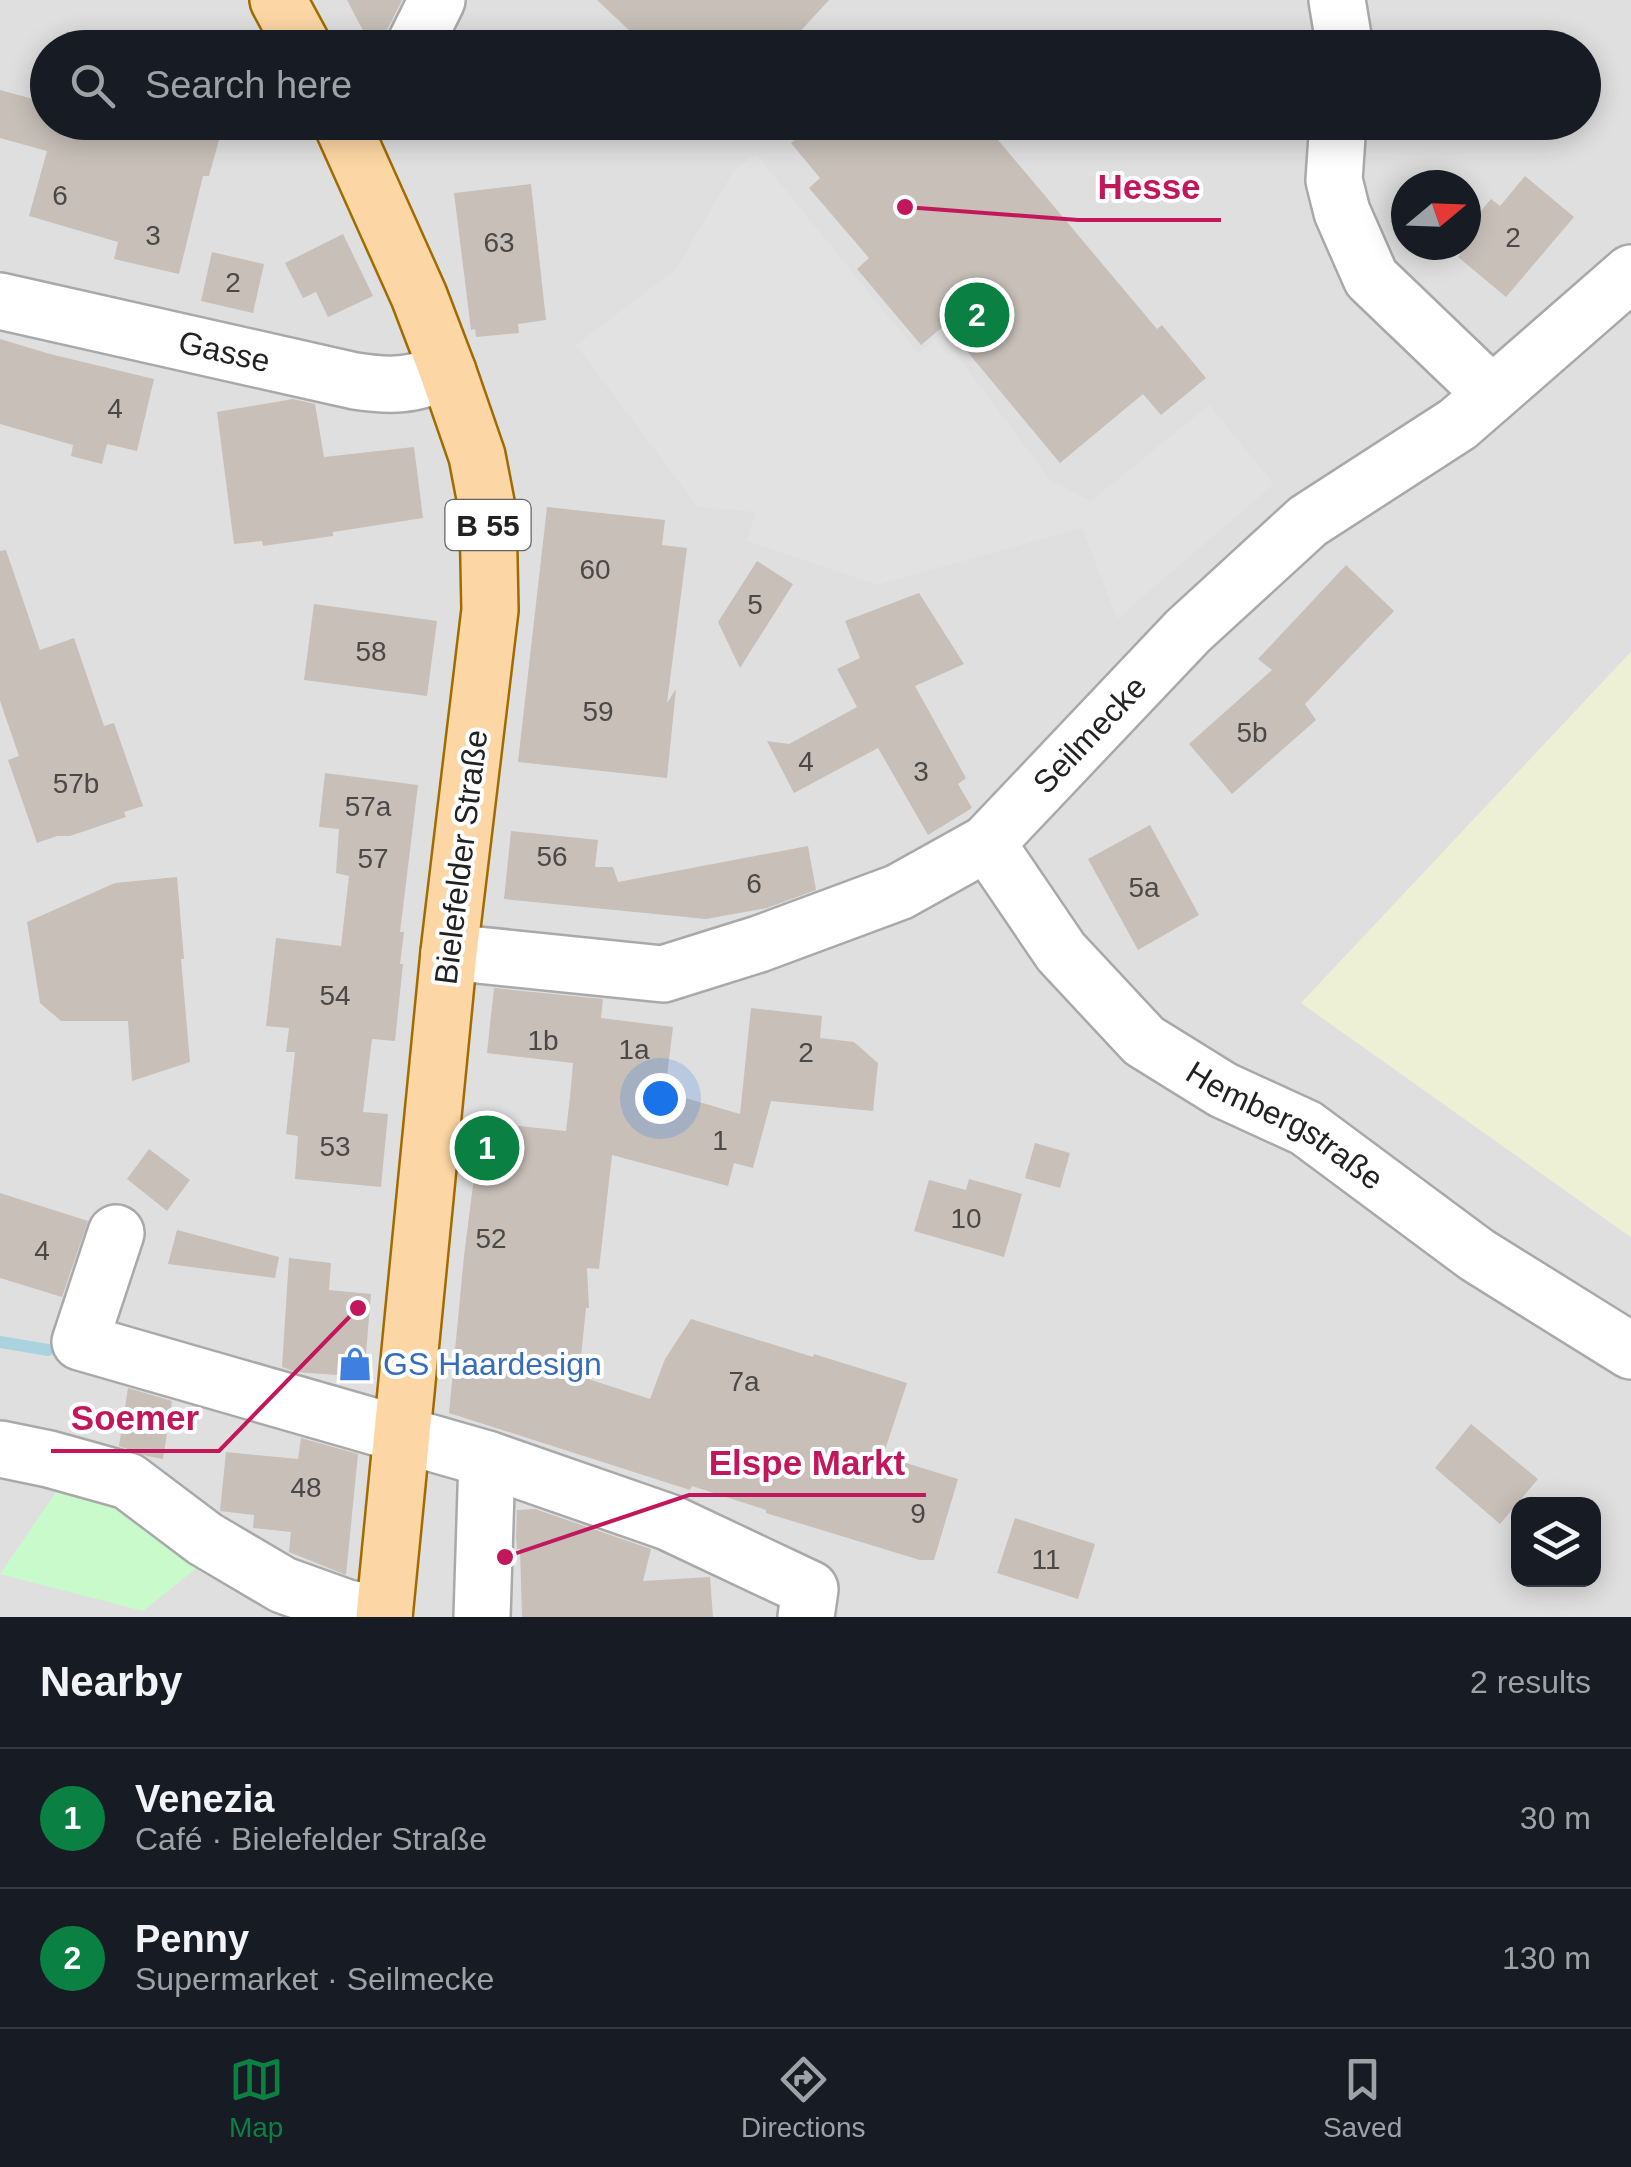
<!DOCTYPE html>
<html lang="en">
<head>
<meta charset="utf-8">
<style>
	:root { --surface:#171b24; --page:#242831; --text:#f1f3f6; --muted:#9ea1a6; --line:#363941; --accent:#0b8043 }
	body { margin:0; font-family:Arial,sans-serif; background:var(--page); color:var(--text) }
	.controls { position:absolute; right:30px; bottom:30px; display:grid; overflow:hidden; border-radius:20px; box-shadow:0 5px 25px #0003 }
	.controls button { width:90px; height:90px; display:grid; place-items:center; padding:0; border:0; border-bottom:2px solid var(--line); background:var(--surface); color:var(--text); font:50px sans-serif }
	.compass { position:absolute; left:1391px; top:170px; width:90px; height:90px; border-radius:50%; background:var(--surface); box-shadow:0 5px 25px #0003; rotate:71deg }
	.you { position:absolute; left:660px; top:1098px; width:35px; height:35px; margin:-25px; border:8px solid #fff; border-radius:50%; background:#1a73e8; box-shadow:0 0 0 15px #1a73e833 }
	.badge { display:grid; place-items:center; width:65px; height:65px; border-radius:50%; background:var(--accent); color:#fff; font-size:32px; font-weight:700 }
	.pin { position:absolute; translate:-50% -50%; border:5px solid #fff; box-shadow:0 2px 10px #0006 }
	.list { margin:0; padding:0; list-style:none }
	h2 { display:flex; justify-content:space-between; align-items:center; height:130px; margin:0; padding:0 40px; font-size:42px }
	h2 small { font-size:32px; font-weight:400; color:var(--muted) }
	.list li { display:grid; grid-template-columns:65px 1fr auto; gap:30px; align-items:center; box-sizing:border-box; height:140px; padding:0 40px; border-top:2px solid var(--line) }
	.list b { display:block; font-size:38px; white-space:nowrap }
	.list p { margin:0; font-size:32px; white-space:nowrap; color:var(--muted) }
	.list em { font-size:32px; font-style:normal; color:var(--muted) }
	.icon { flex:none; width:55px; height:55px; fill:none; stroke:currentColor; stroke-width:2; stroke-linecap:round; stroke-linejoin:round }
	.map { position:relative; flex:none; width:1631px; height:1617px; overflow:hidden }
	.search { position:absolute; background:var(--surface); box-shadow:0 5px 25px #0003; left:30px; right:30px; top:30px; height:110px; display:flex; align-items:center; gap:25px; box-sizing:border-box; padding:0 35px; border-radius:55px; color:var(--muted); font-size:38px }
	.sheet { height:410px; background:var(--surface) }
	nav { display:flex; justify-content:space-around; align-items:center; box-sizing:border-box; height:140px; border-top:2px solid var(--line); background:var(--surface); font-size:28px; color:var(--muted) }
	nav a { display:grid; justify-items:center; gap:5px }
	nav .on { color:var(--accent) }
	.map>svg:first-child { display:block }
	.residential { fill:#e0dfdf; fill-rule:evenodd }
	.farmland { fill:#eef0d5 }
	.park { fill:#c8facc }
	.parking { fill:#e2e2e2 }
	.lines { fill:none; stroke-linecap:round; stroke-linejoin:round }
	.stream { stroke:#aad3df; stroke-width:12 }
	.building { fill:#c7bfb8 }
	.minor-casing { stroke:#a9a9a9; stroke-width:60 }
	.major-casing { stroke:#a06b00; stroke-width:60 }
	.minor { stroke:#fff; stroke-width:55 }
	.major { stroke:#fcd6a4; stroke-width:55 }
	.labels { text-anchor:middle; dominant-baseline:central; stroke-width:8; stroke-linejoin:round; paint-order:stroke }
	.number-label { font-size:28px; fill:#4b4948 }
	.shield { fill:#fff; stroke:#646464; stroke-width:2.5 }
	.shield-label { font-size:30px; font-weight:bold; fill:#222 }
	.street-label { font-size:32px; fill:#222; stroke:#fff }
	.shop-label { font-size:32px; fill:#366cbe; stroke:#fff; text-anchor:start }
	.leader { fill:none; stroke:#c2185b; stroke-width:4 }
	.callout-dot { fill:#c2185b; stroke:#fff; stroke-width:4 }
	.callout-label { font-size:35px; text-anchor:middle; font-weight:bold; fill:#c2185b; stroke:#fff; stroke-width:8; stroke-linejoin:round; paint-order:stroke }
</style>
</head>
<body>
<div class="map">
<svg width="1631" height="1617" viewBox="0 0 1631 1617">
	<rect width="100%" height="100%" fill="#f2efe9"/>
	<path class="residential" d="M0,0H1631V652L1302,1003L1631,1237V1617H0ZM48,48H1584V122H48ZM1406,185H1466V245H1406ZM1518,1504H1594V1580H1518Z"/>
	<path class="farmland" d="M1631,652V1237L1301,1003Z"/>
	<path class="park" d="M71,1470L214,1554L143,1611L0,1574Z"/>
	<path class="parking" d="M756,154L918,353L942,335L1050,480L1091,501L1209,405L1274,484L1117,619L1082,528L877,585L747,541L756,512L698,507L576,345L676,269L734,170Z"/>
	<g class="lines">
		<path class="stream" d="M0,1342L48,1350"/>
	</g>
	<path class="building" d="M347,0H402L387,30L368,40Z
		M597,0H829L785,48H648Z
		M0,90L48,103V122H224L209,176H203L179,274L114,259L118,242L29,216L47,151L0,138Z
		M815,122H983L1157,329L1162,325L1206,378L1161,415L1143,394L1060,463L945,325L921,345L857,269L869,258L809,188L820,178L791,143Z
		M1525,176L1574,217L1506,297L1458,257L1466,247V229L1491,199L1500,206Z
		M531,184L546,320L518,324L519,333L476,337L475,329L471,330L454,193Z
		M343,234L373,296L328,317L316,292L303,298L285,263Z
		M212,252L264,264L253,313L201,301Z
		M0,339L50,354L154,379L137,451L107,444L102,464L71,456L73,445L0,424Z
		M293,399L315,404L324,457L414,447L423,518L333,532V536L263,546L262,541L234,544L217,412Z
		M547,507L665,520L662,545L687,548L667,703L676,689L667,778L518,762Z
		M6,550L40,650L74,638L104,726L114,723L143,806L124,812L126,817L70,836H57L37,843L8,760L19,756L0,701V551Z
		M757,561L793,584L740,668L718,622Z
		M1346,565L1394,611L1305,704L1316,720L1232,794L1189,744L1272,670L1258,659Z
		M919,593L964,664L915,686L966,778L958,784L972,808L928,835L878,748L794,793L767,741L789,744L857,707L837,669L860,658L845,621Z
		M314,604L437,621L427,696L304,680Z
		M325,773L418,785L400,932H404L400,964H403L395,1041L372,1039L363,1112L388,1114L381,1187L295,1179L298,1136L286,1134L295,1052H286L289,1028L266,1026L276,938L341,946L349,876L336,873L339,829L319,827Z
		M1150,825L1199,915L1138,950L1088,859Z
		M511,831L598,840L595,867H613L618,882L808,846L816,890L767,908L706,919L504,899Z
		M177,877L184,959H181L190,1062L132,1081L128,1021H61L40,1003L27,922L115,883Z
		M494,988L603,999L601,1018L673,1027L665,1092L740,1114L751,1008L822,1016L820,1038L854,1042L878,1063L873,1111L771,1101L753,1168L734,1163L728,1186L612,1155L599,1269L587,1268L589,1308H586L579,1376L650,1399L665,1359L691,1319L813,1357L814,1354L907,1383L883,1456L958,1479L934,1560H920L766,1513V1510L692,1486L690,1490L449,1413L464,1256L481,1122L566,1131L570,1097L573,1063L487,1053Z
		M1035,1143L1070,1153L1060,1188L1025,1178Z
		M149,1149L190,1180L167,1211L127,1179Z
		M969,1179L1022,1194L1004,1257L914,1231L929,1180L966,1190Z
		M0,1193L88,1221L62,1297L0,1278Z
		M177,1230L279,1257L275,1278L168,1264Z
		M289,1258L331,1263L329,1290L371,1294L364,1377L296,1372L282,1367Z
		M128,1388L172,1401L163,1459L147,1456L119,1446Z
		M1471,1424L1538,1479L1500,1524L1435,1468Z
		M301,1438L358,1454L346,1575L289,1552L291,1532L253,1528L254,1515L220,1511L226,1452L298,1459Z
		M535,1509L651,1549L643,1581L710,1577L713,1617H522L520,1549H517L516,1537L517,1510Z
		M1015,1518L1095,1544L1078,1599L997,1573Z"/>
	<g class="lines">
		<g class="minor-casing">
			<g id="minor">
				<path d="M1337,0L1345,48"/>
				<path d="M413,48L437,0"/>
				<path d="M1338,122L1334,180L1342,212L1371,278L1492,394"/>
				<path id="s1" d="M0,301L355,381C394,387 410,385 448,372"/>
				<path id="s2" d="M987,843L1061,952L1144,1041L1223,1090L1306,1128L1477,1255L1631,1351"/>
				<path id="s3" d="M449,952L663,974L759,944L899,892L987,843L1188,631L1308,521L1458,424L1631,273"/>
				<path d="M116,1233L80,1342L487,1459L668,1522L810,1589L806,1617"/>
				<path d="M0,1449L49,1459L128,1481L205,1539L283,1585L347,1608L384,1614"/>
				<path d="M482,1617L487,1459"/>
			</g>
		</g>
		<g class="major-casing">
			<path id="major" d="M278,0L304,48
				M341,122L419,296L448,372L477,456L488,513L490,610L449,952L384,1617"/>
		</g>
		<use href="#minor" class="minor"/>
		<use href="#major" class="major"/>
	</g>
	<defs>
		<g id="shop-bare" transform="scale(2.7)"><path d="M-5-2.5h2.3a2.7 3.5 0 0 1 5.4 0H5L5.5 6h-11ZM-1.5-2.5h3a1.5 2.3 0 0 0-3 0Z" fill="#3f7fe0" stroke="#fff" stroke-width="2.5" paint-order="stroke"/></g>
	</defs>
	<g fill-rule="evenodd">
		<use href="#shop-bare" x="355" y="1364"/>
	</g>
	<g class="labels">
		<g class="number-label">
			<text x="60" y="195">6</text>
			<text x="153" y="235">3</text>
			<text x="1513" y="237">2</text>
			<text x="499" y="242">63</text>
			<text x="233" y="282">2</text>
			<text x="115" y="408">4</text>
			<text x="595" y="569">60</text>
			<text x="755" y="604">5</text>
			<text x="371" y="651">58</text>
			<text x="598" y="711">59</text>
			<text x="1252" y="732">5b</text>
			<text x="806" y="761">4</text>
			<text x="921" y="771">3</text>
			<text x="76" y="783">57b</text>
			<text x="368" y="806">57a</text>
			<text x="552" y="856">56</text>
			<text x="373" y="858">57</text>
			<text x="754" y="883">6</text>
			<text x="1144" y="887">5a</text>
			<text x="335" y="995">54</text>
			<text x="543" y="1040">1b</text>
			<text x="634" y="1049">1a</text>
			<text x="806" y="1052">2</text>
			<text x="720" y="1140">1</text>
			<text x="335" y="1146">53</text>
			<text x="966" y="1218">10</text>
			<text x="491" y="1238">52</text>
			<text x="42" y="1250">4</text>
			<text x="744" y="1381">7a</text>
			<text x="306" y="1487">48</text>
			<text x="918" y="1513">9</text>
			<text x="1046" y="1559">11</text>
		</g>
		<rect class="shield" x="445.5" y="500" width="85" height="50" rx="8"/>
		<g class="shield-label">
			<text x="488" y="525">B 55</text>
		</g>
		<g class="street-label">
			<text stroke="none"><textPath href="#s1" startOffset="230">Gasse</textPath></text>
			<text stroke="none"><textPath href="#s3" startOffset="715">Seilmecke</textPath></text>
			<text transform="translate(461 857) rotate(-83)">Bielefelder Straße</text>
			<text stroke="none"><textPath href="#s2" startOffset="418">Hembergstraße</textPath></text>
		</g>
		<g class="shop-label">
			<text x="383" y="1364">GS Haardesign</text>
		</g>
	</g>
	<path class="leader" d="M905 207L1078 220H1221M358 1308L219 1451H51M505 1557L689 1495H926"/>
	<g class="callout-dot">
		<circle cx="905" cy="207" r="10"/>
		<circle cx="358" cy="1308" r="10"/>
		<circle cx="505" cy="1557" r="10"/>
	</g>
	<g class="callout-label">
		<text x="1149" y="199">Hesse</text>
		<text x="135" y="1430">Soemer</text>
		<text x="807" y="1475">Elspe Markt</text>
	</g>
</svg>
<div class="controls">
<button><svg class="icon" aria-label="layers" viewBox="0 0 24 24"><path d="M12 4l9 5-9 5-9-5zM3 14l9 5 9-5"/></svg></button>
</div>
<svg class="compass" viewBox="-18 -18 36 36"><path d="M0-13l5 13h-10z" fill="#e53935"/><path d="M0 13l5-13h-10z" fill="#9ea1a6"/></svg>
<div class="you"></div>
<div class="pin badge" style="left:487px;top:1148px">1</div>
<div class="pin badge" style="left:977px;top:315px">2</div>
<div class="search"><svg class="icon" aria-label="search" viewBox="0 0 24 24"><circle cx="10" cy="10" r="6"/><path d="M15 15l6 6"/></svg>Search here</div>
</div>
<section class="sheet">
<h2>Nearby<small>2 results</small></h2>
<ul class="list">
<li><span class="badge">1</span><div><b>Venezia</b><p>Café · Bielefelder Straße</p></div><em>30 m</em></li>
<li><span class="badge">2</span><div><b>Penny</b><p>Supermarket · Seilmecke</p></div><em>130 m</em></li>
</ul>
</section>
<nav>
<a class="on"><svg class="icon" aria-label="map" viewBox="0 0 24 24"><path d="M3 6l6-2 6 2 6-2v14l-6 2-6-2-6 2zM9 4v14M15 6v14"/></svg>Map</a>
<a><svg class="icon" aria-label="directions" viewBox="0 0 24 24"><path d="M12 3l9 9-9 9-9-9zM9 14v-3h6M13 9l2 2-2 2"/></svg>Directions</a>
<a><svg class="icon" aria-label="saved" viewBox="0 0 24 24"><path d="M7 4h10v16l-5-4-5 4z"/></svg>Saved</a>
</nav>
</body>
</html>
